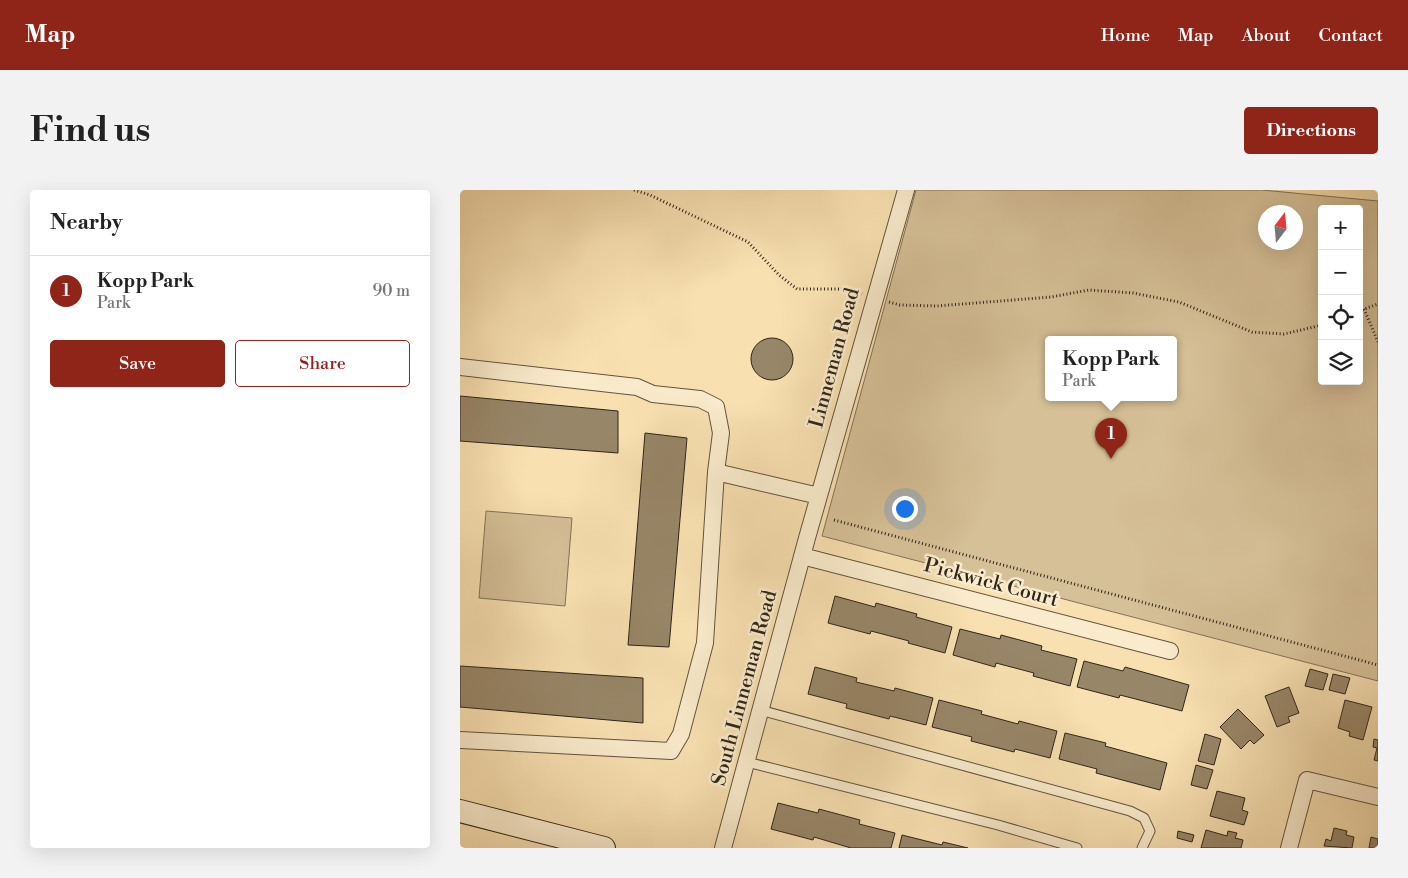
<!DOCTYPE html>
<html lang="en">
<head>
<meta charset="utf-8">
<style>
	:root { --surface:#fff; --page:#f2f2f2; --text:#222; --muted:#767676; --line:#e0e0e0; --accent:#8f2418 }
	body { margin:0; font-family:"Libre Bodoni",serif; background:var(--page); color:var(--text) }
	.controls { position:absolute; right:15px; top:15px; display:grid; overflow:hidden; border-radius:5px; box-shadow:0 5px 20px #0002 }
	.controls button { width:45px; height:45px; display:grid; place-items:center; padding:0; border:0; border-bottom:1px solid var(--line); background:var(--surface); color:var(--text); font:25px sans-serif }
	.compass { position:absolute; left:798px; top:15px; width:45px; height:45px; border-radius:50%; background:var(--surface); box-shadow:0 5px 20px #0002; rotate:16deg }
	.you { position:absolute; left:444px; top:318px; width:18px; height:18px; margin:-12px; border:4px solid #fff; border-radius:50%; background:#1a73e8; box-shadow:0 0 0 8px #1a73e833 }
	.badge { display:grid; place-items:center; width:32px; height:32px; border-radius:50%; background:var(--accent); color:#fff; font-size:16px; font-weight:700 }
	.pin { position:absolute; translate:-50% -41px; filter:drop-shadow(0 1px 2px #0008) }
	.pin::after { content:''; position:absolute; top:26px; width:18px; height:15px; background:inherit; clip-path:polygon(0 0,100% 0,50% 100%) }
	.popup { position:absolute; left:585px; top:146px; width:132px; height:65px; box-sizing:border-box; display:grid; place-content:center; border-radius:5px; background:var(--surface); filter:drop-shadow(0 1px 4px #0005); font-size:16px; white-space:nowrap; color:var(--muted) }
	.popup b { font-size:19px; color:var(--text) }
	.popup::after { content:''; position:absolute; left:50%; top:100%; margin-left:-10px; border:10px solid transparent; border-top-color:var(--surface) }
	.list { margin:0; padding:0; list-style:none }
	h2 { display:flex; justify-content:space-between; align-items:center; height:65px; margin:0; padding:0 20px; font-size:21px }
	h2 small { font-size:16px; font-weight:400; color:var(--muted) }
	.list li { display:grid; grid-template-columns:32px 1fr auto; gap:15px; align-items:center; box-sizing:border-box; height:70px; padding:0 20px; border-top:1px solid var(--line) }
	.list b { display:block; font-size:19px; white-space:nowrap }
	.list p { margin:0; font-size:16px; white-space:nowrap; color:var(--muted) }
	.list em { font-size:16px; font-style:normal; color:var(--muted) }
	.actions { display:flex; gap:10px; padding:15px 20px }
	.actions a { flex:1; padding:11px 0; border:1px solid var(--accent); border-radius:5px; text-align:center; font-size:18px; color:var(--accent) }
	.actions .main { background:var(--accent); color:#fff }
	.icon { flex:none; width:28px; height:28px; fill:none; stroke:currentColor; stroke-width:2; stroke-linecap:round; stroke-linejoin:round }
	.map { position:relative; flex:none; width:918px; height:658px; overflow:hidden; border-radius:5px }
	header { display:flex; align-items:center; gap:30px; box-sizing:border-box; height:70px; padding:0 25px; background:var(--accent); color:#fff }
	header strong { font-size:24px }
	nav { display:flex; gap:28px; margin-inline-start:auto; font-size:18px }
	.intro { display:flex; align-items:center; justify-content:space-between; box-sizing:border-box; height:120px; padding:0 30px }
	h1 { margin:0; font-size:35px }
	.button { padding:12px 22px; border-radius:5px; background:var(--accent); color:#fff; font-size:18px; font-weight:700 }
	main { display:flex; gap:30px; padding:0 30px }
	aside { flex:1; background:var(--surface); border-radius:5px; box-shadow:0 5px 20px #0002 }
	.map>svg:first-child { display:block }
	.green { fill:#d6c097; stroke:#837258; fill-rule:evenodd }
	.building { fill:#988668; stroke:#302519 }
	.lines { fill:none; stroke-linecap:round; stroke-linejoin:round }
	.service-casing { stroke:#62543f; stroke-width:11 }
	.minor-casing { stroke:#62543f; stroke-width:18 }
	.secondary-casing { stroke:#302519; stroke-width:24 }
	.path { stroke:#302519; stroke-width:3; stroke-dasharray:1 2.5; stroke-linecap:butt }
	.service { stroke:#faebcc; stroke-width:9 }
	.minor { stroke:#faebcc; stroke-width:16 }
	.secondary { stroke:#faebcc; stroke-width:22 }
	.labels { text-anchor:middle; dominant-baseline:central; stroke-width:5; stroke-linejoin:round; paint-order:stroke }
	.street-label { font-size:20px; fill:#302519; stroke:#faebcc }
</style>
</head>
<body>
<header>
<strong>Map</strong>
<nav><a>Home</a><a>Map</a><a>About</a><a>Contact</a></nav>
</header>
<div class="intro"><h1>Find us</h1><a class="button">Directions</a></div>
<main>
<aside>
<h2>Nearby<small></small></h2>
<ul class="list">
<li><span class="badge">1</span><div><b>Kopp Park</b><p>Park</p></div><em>90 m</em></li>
</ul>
<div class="actions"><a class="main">Save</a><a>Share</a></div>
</aside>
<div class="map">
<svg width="918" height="658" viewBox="0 0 918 658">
	<rect width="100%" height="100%" fill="#f8e0b1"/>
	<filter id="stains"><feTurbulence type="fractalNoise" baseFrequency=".004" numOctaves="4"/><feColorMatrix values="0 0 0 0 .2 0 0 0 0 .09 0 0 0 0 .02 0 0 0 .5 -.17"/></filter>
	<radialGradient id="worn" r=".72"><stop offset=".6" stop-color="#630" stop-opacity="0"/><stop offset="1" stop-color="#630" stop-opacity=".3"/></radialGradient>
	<path class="green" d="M456,0H802L918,11V491L362,346ZM862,19H899V191H862ZM836,22V52H806V22ZM714,150V208H588V150Z
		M26,321L112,328L105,416L19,408Z"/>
	<path class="building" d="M291 169a21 21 0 1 1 42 0a21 21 0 1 1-42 0Z
		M0,206L158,221V263L0,251Z
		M185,243L227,248L209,457L168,455Z
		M375,406L415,417L416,413L457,424L456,427L492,437L485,463L448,453L449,451L411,441L410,444L368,433Z
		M500,439L540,449L541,445L582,456L581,460L617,469L610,496L573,486L574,483L536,473L535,477L493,465Z
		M624,471L663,481L665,477L729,495L722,521L660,505L659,508L617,497Z
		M0,476L183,488V533L0,517Z
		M355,477L397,488L396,492L434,501L435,498L473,508L466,535L430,526L429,529L386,518L387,514L348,504Z
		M850,479L868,484L863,500L845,496Z
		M873,484L890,488L885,504L869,500Z
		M829,497L839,523L828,527L830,532L817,537L805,506Z
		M479,510L522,521L521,524L558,534L559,531L597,541L590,568L555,559L554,562L511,551L512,547L472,537Z
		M885,510L912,517L903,550L889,546L890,542L878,538Z
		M778,519L804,545L794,554L790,550L781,559L760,537Z
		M605,543L646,553L645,556L707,573L700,600L636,583L637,579L599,569Z
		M745,544L761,549L754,575L738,571Z
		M914,549L918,550V571L914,570L917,558L913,557Z
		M736,575L753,580L747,599L731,595Z
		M757,601L785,608L782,620L788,622L784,635L750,626Z
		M318,613L358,623L359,619L400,630L399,634L435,643L431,658H391L354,647L353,650L311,639Z
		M874,638L887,641L886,645L894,647L892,658L864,656L866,649L871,651Z
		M746,640L767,646L768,641L777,643L775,648L783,650L781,658H741Z
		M718,641L734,645L732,652L717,648Z
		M442,645L482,655L483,652L508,658H439Z
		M911,647L918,649V658H909Z"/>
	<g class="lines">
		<g class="service-casing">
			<path id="service" d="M300,520L670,621L684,628L690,641L682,658
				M287,572L538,635L617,658"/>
		</g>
		<g class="minor-casing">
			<path id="minor" d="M0,177L177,197L193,204L240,209L256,217L261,243L256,282L245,453L221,544L211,561L0,550
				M256,282L359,306
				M342,366L710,461
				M263,658L347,348L446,0
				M829,658L847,590L918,607"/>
		</g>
		<g class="secondary-casing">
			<path id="secondary" d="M0,621L144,658"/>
		</g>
		<path class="path" d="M174,0L190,5L288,52L319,85L337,99H384L402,104
			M429,112L440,115L477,116L591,107L629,100L673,103L719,112L792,142L824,144L862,135
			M904,119L918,152
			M899,121L918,114
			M374,330L918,475"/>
		<use href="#service" class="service"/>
		<use href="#minor" class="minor"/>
		<use href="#secondary" class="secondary"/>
	</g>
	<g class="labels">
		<g class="street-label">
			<text transform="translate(375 168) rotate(-75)">Linneman Road</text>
			<text transform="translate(531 393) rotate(15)">Pickwick Court</text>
			<text transform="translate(285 498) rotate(-75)">South Linneman Road</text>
		</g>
	</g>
	<rect width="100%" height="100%" filter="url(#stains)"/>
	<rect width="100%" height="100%" fill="url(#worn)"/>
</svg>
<div class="controls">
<button>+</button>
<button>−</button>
<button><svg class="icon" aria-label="locate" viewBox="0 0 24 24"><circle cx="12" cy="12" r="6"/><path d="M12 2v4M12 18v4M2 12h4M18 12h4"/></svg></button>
<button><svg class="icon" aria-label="layers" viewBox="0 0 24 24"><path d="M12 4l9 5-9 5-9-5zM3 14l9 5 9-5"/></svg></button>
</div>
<svg class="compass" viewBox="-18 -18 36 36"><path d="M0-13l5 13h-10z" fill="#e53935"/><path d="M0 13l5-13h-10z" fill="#767676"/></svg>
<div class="you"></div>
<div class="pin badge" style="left:651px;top:269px">1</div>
<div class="popup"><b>Kopp Park</b>Park</div>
</div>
</main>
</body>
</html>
